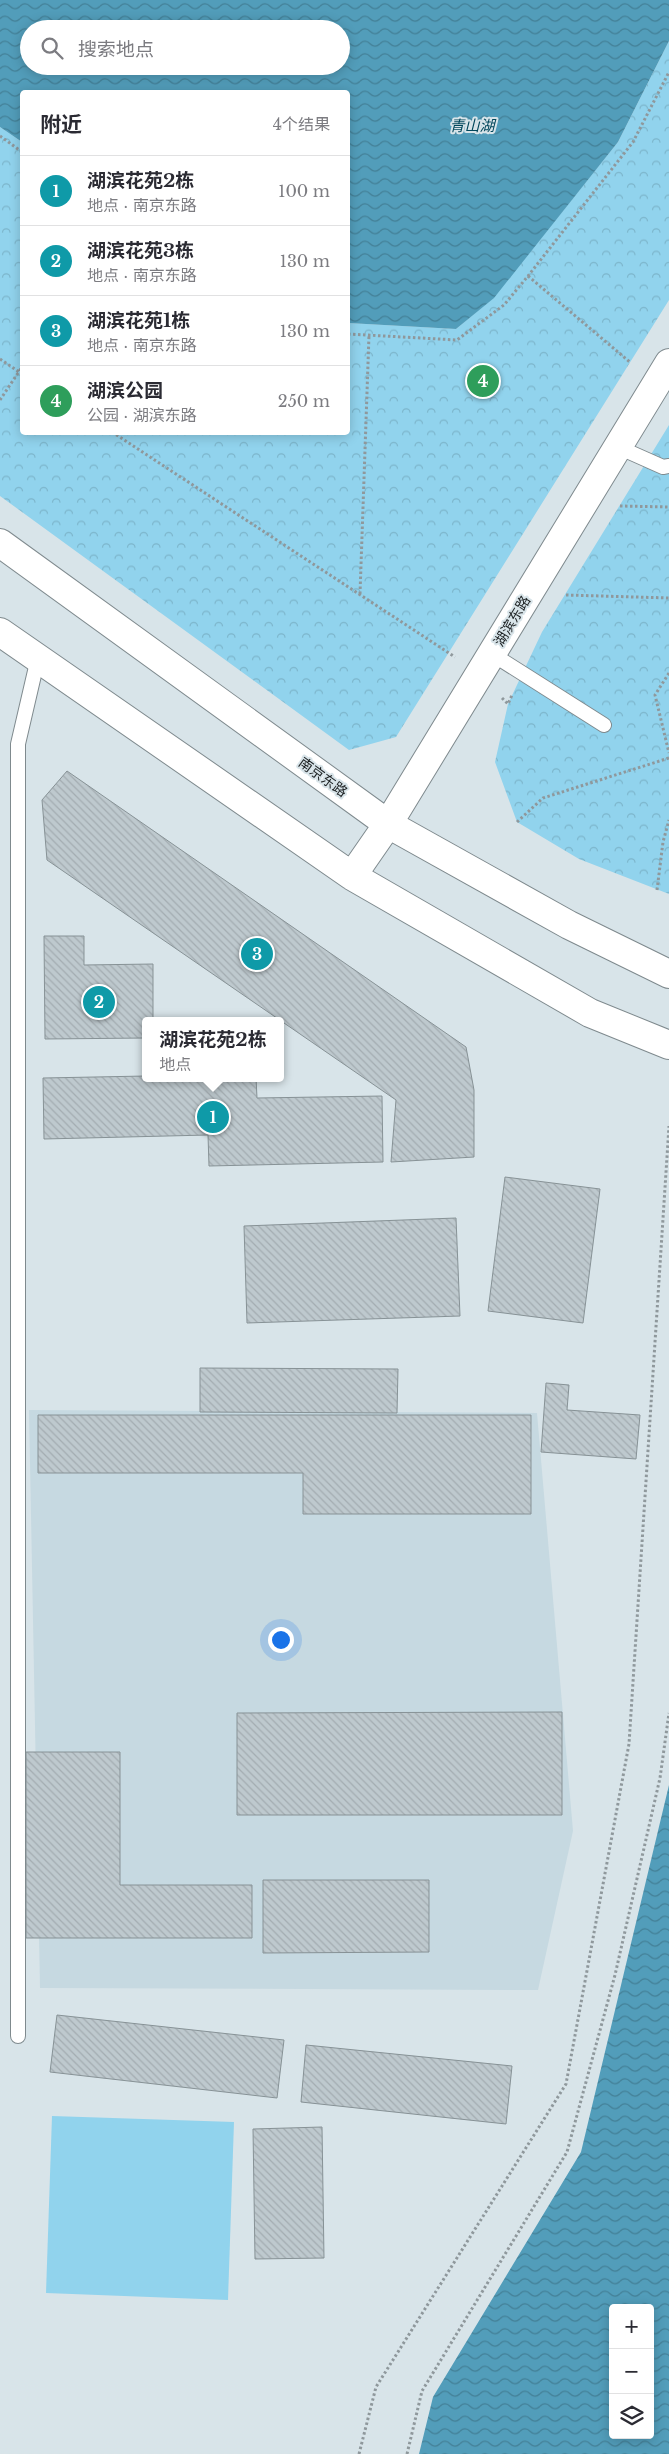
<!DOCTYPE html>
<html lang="zh">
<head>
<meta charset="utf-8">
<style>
	:root { --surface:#fff; --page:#f7f7f7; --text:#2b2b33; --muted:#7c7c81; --line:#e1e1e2; --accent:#d93025 }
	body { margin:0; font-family:"Libre Baskerville","Noto Sans SC",serif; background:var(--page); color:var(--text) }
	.controls { position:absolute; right:15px; bottom:15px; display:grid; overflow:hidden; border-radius:5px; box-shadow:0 2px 12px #0003 }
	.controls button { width:45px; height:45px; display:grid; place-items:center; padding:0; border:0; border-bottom:1px solid var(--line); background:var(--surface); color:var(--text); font:25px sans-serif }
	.you { position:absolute; left:280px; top:1639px; width:18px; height:18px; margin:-12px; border:4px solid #fff; border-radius:50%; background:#1a73e8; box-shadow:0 0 0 8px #1a73e833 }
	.badge { display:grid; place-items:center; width:32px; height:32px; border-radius:50%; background:var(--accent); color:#fff; font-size:16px; font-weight:700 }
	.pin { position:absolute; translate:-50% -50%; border:2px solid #fff; box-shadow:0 1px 5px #0006 }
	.popup { position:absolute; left:142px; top:1017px; width:142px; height:65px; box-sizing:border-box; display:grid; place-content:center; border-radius:5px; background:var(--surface); filter:drop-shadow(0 1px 4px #0005); font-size:16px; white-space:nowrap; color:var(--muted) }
	.popup b { font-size:19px; color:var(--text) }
	.popup::after { content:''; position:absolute; left:50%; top:100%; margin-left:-10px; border:10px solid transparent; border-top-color:var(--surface) }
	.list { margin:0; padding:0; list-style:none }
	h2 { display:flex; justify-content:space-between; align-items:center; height:65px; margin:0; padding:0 20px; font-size:21px }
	h2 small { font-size:16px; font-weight:400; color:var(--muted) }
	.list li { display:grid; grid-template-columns:32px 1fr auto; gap:15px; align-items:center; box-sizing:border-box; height:70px; padding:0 20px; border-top:1px solid var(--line) }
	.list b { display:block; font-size:19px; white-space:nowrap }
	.list p { margin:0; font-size:16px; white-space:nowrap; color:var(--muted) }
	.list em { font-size:16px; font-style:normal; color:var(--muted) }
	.icon { flex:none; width:28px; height:28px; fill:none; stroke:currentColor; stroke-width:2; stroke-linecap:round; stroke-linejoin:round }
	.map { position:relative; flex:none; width:669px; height:2454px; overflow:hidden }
	.search { position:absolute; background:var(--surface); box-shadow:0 2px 12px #0003; left:20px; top:20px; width:330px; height:55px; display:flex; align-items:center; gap:12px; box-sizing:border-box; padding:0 18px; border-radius:28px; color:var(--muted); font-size:19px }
	.panel { position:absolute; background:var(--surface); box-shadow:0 2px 12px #0003; left:20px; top:90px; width:330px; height:345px; border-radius:5px }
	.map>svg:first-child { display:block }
	.built { fill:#c6d9e1 }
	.park { fill:url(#park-crowns) }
	.pitch { fill:#91d3ed }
	.water { fill:url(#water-waves); fill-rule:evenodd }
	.building { fill:url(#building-back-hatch); stroke:#879296 }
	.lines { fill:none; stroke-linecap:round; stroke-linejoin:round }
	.lane-casing { stroke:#7f8a8e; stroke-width:16 }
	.secondary-casing { stroke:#7f8a8e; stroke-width:30 }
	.path { stroke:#8f989c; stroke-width:3; stroke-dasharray:2.5 2.5; stroke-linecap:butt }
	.lane { stroke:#fff; stroke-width:14 }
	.secondary { stroke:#fff; stroke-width:28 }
	.labels { text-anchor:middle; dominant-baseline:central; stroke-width:4; stroke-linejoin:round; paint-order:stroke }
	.street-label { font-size:14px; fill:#1c2022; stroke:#d8e4e9 }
	.water-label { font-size:15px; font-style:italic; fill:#00465b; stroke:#d8e4e9 }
</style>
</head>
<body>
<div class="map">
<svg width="669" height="2454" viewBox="0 0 669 2454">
	<defs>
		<pattern id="park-crowns" width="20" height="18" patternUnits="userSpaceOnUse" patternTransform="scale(1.25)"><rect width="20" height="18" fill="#91d3ed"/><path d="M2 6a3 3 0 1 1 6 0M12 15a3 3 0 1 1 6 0" fill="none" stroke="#7cb5cb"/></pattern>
		<pattern id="water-waves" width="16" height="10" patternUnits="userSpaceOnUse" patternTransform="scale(1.25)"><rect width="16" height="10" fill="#529dba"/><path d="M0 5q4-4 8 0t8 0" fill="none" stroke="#438097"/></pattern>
		<pattern id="building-back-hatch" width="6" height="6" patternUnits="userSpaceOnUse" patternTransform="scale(1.25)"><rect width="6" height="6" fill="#bec9ce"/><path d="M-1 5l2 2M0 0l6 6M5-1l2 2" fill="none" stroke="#a3acb1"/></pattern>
	</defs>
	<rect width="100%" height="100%" fill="#d8e4e9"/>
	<path class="built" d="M29,1410L537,1413L573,1831L538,1990L40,1988Z"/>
	<path class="park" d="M669,41V300L396,737L349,750L0,496V127L22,142V432H348V323L456,329L493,298L618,142Z
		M669,425V894L579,859L517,822L495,762L508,704L542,632Z"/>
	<path class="pitch" d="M52,2116L234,2122L228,2300L46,2293Z"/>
	<path class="water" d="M0,0H669V41L618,142L494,298L456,329L348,323V92H22V142L0,127ZM29,29H341V66H29Z
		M669,1785V2454H419L433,2397L581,2152ZM613,2308H650V2435H613Z"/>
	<path class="building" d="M67,771L466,1047L474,1090V1157L391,1162L396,1100L47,860L42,800Z
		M44,936H84V965L153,964V1021H146V1038L45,1039Z
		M146,1076V1078H256L257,1098L382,1096L383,1162L209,1166L208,1135L44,1139L43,1078Z
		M505,1177L600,1189L583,1323L488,1311Z
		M456,1218L460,1316L247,1323L244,1226Z
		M200,1368L398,1369L397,1413L200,1412Z
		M546,1383L569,1385L567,1410L640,1415L636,1459L541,1452Z
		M38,1415H531V1514H303V1473H38Z
		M562,1712V1815H237V1713Z
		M26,1752H120V1885H252V1938H26Z
		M263,1880H429V1952L263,1953Z
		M57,2015L284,2040L277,2098L50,2072Z
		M306,2045L512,2066L506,2124L301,2102Z
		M322,2127L324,2258L255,2259L253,2129Z"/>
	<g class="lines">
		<g class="lane-casing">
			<path id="lane" d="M618,447L663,467L669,466
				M492,654L604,725
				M18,2036V744L38,658"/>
		</g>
		<g class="secondary-casing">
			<path id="secondary" d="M0,543L388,824L569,925L669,974
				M0,632L352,876L590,1013L669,1045
				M352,876L388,824L669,363"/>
		</g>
		<path class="path" d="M0,136L22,152
			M528,276L631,363
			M348,334L457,340L504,305L528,276L633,142L669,72
			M0,359L22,374
			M0,400L22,367
			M112,432L455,657
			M620,506L669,507
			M360,594L369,335
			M566,595L669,598
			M669,673L655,695L669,753
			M502,698L508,704L512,695
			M517,822L543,798L669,758
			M657,890L663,842L669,820
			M359,2454L376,2387L566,2084L629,1744L669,1126
			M407,2454L422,2391L567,2152L615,1975L660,1778L669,1713"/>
		<use href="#lane" class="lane"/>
		<use href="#secondary" class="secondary"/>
	</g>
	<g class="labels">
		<g class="street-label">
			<text transform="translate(512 621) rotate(-59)">湖滨东路</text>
			<text transform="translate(323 777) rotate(36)">南京东路</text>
		</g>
		<g class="water-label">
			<text x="472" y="125">青山湖</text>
		</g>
	</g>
</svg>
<div class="controls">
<button>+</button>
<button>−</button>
<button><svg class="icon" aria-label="layers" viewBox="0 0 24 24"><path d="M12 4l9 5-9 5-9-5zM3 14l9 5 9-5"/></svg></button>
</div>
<div class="you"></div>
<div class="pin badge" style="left:213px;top:1117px;background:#0f9aa8">1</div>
<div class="popup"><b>湖滨花苑2栋</b>地点</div>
<div class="pin badge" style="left:99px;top:1002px;background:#0f9aa8">2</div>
<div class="pin badge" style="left:257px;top:954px;background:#0f9aa8">3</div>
<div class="pin badge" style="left:483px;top:381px;background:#2e9e5b">4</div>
<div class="search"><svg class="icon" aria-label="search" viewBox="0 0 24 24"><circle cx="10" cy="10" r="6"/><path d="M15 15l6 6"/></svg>搜索地点</div>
<section class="panel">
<h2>附近<small>4个结果</small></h2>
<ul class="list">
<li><span class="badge" style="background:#0f9aa8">1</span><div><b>湖滨花苑2栋</b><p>地点 · 南京东路</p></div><em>100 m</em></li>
<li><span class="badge" style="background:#0f9aa8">2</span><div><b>湖滨花苑3栋</b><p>地点 · 南京东路</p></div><em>130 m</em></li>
<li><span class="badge" style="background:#0f9aa8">3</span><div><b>湖滨花苑1栋</b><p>地点 · 南京东路</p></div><em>130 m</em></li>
<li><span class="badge" style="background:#2e9e5b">4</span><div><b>湖滨公园</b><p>公园 · 湖滨东路</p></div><em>250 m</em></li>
</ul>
</section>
</div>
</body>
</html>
